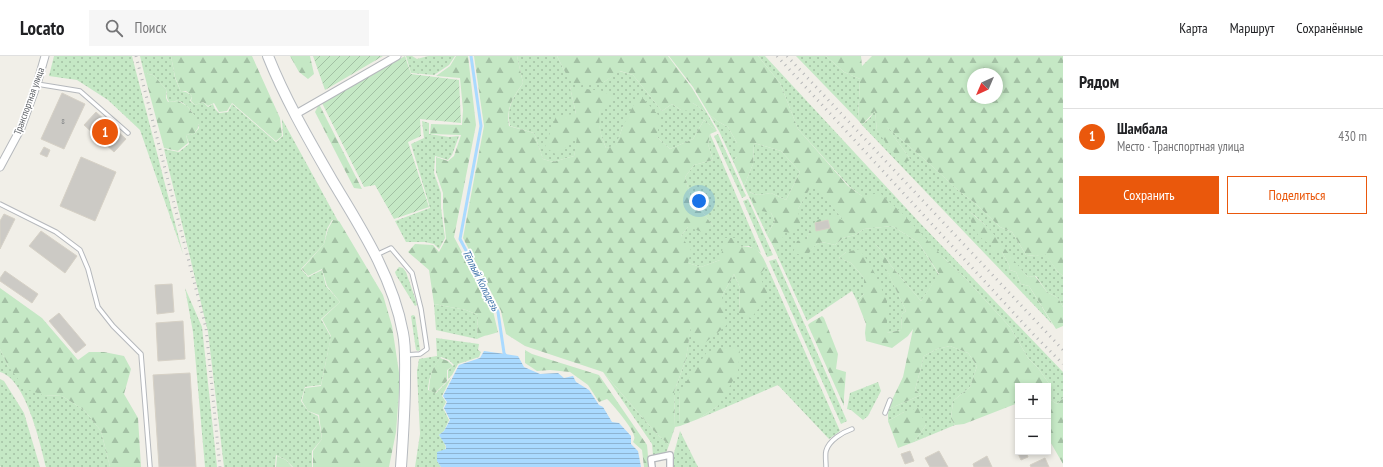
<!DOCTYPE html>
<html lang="ru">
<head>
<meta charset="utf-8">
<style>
	:root { --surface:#fff; --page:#f6f6f6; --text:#202124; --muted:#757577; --line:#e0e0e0; --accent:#ea580c }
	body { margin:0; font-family:"PT Sans Narrow",sans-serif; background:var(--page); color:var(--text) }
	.controls { position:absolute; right:12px; bottom:12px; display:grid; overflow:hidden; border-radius:0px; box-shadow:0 2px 6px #0003 }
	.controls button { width:36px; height:36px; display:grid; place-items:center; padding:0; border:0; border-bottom:1px solid var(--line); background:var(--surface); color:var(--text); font:20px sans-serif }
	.compass { position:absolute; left:967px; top:12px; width:36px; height:36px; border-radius:50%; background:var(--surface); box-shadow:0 2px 6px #0003; rotate:224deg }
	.you { position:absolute; left:699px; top:145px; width:14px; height:14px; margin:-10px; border:3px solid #fff; border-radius:50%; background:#1a73e8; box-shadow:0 0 0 6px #1a73e833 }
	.badge { display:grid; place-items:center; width:26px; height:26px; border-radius:50%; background:var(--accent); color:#fff; font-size:13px; font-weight:700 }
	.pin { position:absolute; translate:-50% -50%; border:2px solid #fff; box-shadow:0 1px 4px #0006 }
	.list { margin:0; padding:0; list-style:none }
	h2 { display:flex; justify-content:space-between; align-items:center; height:52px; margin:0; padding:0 16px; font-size:17px }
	h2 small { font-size:13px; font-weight:400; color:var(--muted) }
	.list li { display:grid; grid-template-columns:26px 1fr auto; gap:12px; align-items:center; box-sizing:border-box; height:56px; padding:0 16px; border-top:1px solid var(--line) }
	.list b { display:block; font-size:15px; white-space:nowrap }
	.list p { margin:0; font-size:13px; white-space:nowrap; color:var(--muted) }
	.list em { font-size:13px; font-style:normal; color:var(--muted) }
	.actions { display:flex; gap:8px; padding:12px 16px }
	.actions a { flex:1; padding:9px 0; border:1px solid var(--accent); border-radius:0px; text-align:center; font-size:14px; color:var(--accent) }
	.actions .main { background:var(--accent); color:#fff }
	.icon { flex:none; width:22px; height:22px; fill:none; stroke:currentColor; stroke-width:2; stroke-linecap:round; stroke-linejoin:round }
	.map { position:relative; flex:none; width:1063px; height:411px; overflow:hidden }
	header { display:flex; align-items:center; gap:24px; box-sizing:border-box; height:56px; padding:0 20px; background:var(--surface); border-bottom:1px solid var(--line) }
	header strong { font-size:19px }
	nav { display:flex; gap:22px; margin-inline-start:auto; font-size:14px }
	.search { width:280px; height:36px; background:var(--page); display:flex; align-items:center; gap:10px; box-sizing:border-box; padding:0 14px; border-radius:0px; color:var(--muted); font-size:15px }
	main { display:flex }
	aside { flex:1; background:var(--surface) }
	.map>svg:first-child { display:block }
	.grass { fill:url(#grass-dots) }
	.forest { fill:url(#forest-firs); fill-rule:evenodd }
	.garden { fill:url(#garden-furrows) }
	.water { fill:url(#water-rules) }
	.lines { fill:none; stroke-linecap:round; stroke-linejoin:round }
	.stream { stroke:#aadaff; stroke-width:3 }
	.building { fill:#cccac5; stroke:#d6d1c6 }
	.service-casing { stroke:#b5b8bc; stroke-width:5.5 }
	.pedestrian-casing { stroke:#b5b8bc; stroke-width:8 }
	.minor-casing { stroke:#b5b8bc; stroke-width:9 }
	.secondary-casing { stroke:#b6babf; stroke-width:12 }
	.service { stroke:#fff; stroke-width:3.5 }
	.pedestrian { stroke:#fff; stroke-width:5.5 }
	.minor { stroke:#fff; stroke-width:7 }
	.secondary { stroke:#fff; stroke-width:10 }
	.rail { stroke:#b6b7b8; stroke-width:3; stroke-dasharray:1 5; stroke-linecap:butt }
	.labels { text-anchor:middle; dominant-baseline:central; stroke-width:3.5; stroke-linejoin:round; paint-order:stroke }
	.number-label { font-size:8px; fill:#7a7d7f }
	.street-label { font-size:10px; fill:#5f6368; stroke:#fff }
	.water-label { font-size:11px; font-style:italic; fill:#4174aa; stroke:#fff }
</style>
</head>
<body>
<header>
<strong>Locato</strong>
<div class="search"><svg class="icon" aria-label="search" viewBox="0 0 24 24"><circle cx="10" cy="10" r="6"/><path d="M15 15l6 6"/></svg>Поиск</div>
<nav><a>Карта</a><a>Маршрут</a><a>Сохранённые</a></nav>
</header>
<main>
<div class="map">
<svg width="1063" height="411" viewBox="0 0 1063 411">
	<defs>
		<pattern id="grass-dots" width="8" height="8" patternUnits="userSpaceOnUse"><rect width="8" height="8" fill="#c5e8c5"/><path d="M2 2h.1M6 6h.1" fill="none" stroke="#a3c0a4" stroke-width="1.8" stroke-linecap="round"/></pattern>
		<pattern id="forest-firs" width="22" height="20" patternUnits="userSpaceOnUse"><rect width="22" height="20" fill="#c5e8c5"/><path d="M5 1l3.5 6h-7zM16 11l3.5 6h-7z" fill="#a3c0a4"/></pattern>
		<pattern id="garden-furrows" width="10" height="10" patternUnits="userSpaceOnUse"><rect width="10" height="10" fill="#c5e8c5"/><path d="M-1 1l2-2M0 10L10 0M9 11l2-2" fill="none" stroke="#a3c0a4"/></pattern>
		<pattern id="water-rules" width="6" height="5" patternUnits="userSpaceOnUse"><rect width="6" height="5" fill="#aadaff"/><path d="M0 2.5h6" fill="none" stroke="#8eb4d2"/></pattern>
	</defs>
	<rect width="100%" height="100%" fill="#f1efe8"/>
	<path class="grass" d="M54,0H132L183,198L140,74L108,44L77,24L49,20Z
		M140,0H171L175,22L181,36H186L192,40L190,45L195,49L203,46L208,51L213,48L215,53L219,57L228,56L232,48L276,86L283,80L282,63L338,165L332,164L327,173L324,188L301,213L308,221L322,214L326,230L340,246L321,263L331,281L321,329L305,331L301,345L308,355L318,360L322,383L312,395V411H293L286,404L276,399L275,411H224L208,276L164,93L179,96L189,88L186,79L194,78L199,72C198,63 188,47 178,45C176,44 171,46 169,46L167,42L166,33L153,19L144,17Z
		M406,0H412L417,3L428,0H455L449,9L434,19L411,17Z
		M517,0H557L565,16L604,26L619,15L633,19L662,55L672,48L681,54L693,47L707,57L717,75L704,64L693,83L670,93L657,81L623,70L616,90L606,92C600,76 597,70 600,53L615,43L570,31L576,58L578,81L574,100L553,106L543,103L534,77L510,70C506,52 513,42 523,27Z
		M758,0H765L919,166L1063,316V342L1057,348L1048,342V333L1050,329L1038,312L1028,302L1010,271L965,222L944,202L850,131L798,73L780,27Z
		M796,0H826L844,16L860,23L858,64Z
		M875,54L877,75L911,104L886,70L933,111L960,136L975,147L1000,171L1012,176L1026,199L1036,200L1045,197L1057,215L1063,220V251L1058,242L1047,236L1036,220L1028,221C1023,215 1016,209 1011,202C999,185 987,168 970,156L992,189L1002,196L1009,209L1010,214L1016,216L1021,228L1029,230L1053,269L862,69L870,62Z
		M709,58L717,65L728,71L737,87V101L733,105L719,75Z
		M422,65L429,67V78L449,81L459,80L452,99L448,104L435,100L434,117L441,137V152L445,182L439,193L434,188L425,186H406L395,165L430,152L411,88L424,82Z
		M710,78L761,197L749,190L739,191L720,204L701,211L688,207L681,180L688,171L713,170L690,139L685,121L694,109L713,104L708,88Z
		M718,78L746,140L742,142L714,80Z
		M754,87L781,95L800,116L786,144L771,137L758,139L749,136L771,157L775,165L767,179L744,130L753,108Z
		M813,126L845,166L810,173L807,183V199C817,186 818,184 835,189L843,182L855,179L864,173L892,170L918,186L939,219L921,245L892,211L880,193L875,188L906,255L902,258L901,274L887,277V245L846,196L839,202L851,207L864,222V238L857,245L852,235L807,265L773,190L777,192L778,175L798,153Z
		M748,143L773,199L767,201L743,145Z
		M776,203L847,365L841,368L769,205Z
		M767,210L840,375L829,383L778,329L698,363L718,350L679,336L680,370L675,371L674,336L686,303L692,260L722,240L734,218L740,232L739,257L758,219Z
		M399,211L403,212L406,216L416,245L417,249L415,250L396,219L395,216Z
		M185,232L202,271L217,411H205L193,276Z
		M434,248L466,254L478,259L477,283L436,274Z
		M413,259L415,260L420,294L418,295L416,294L411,260Z
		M436,282L479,288L478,294L481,296L479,301L458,308L452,319L448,323V314L454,309L449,304L441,301C432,312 429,321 428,334L436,337L451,322L442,340L446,346L443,352L449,364L444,375L439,379C449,393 447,393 437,405L441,411H415L420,378L417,316L419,303L437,300Z
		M950,290L968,297L977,310L970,331L953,345L951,363L955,369L914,386L926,369L904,356L888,365V358L889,353L921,339L915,334L924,300L937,293Z
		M0,293L8,310L43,339L62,340L84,354L101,375L110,411H46C40,387 26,323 0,316Z
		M603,316L655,376L669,389L666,397L653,399L652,388Z
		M0,323L4,325L24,357L40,411H1L0,410Z
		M878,326L881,335L868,360L863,364L851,354L847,353L850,337Z
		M680,375L698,411H674V397Z"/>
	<path class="forest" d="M171,0H252L280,62L282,80L276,85L232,47L227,55L219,56L214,47L208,50L203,46L195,49L191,45L192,40L186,35L181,36L175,21Z
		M290,0H310L314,18L308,23L299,16Z
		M456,0H468L476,69L454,181L493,255L498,276C491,279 484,279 477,283L478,259L466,254L434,248L429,214L408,196L415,188L433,189L439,196L446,183L443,152V137L436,116V101L448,105L454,100L461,79L430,78L431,68L462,69L463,54L460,22L436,20L450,10Z
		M474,0H517L523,27C513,42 506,51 509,70L534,77L543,103L553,106L574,100L577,81L557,99L545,91L556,60L576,58L570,31L603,35L616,43L600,54C598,69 600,77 606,92L616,89L623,70L639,38L660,61L657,81L670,93L693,83L704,64L717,75L710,78L708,88L713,104L694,109L685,121L690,139L713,170L702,176L688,171L681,180L691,194L688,207L701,211L720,204L725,182H735L739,191C756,190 760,194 767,210L759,219L769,240L751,262L739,258L740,232L734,218L722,240L726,270L702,289L692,284V264L686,303L674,336L675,371L669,389L655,376L603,316L525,290L506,278L501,255L463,182L484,70Z
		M557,0H668L692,32L707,57L693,47L690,55L681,54L672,48L662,55L633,19L620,15L604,26L576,30L565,16Z
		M669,0H758L780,27L798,73L848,130L862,140L880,137L903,158L944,202L965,222L1010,271L1028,302L1038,312L1050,329L1048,333V330H1018V347L964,368L955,369L951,363L953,345L970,331L977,310L968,297L950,290L937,293L924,300L915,334L921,339L889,353L892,344L903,321L913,273L908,280L892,292L866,285L865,277L866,268L857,245L864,238V222L851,207L839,202L846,196L860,193L873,214L887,245V277L901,274L902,258L906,255L874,187L880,193L892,211L921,245L939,218L918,186L892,170L864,173L855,179L843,182L835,189C818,184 817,186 807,200L793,197L797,185L807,183C812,165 814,165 831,159L844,165L813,127L798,153L800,167L792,177L778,175L784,183L777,193L773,190L767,179L775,165L771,157L757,154L748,136L758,139L771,137L786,144L800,116L781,95L754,87L753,108L744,130L733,105L737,101V87L728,71L717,65L709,58L693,31Z
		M826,0H861L862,10L872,0H1063V220L1057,215L1045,198L1036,200L1026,199L1012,176L1000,171L975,147L960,136L933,111L887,71L911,104L902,107L877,75L875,55L862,69L858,64L860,23L844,16ZM973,18H997V42H973Z
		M144,17L153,19L166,33V42L168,46L178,45L187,50L198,64V72L194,78L186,79L188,87L178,95L164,92Z
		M319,48L362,133L354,132L315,56Z
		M970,156C977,162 985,168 991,175C1004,190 1014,206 1028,221L1035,220L1047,236L1058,242L1063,251V270L1056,273L1029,230L1021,228L1016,216L1010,214L1009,209L1002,196L993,195L992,189C979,184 969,169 970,156Z
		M333,164L339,165L383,239L392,270L400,323L396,376L389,411H313V395L322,383L319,359L308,355L302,345L305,332L321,330L331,280L322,263L340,246L327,230L322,213L308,220L302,213L324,188L328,173Z
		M0,232L42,262L78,304L89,296H104L124,300L131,313L124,338L138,362L141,411H110L101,375L84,354L62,340L43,339L26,333L8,310L0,293Z
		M822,260L824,262L838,298L836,313L846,316L844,341V350L808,269L810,267Z
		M724,291L740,292L738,316L718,350L698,363L680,370L679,336L707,296Z
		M525,294L532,298L599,319L647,389L649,411H644L642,394L633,386C634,384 635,382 634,380C634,374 612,347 607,343L599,346L588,329L570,316L550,314L537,315L525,307Z
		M440,302L448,305L453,310L447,314V325L435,337L429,334C430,320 431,313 440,302Z
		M1048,342L1057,348L1063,342V408L1048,382Z
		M918,352L926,369L914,386L898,392L888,365L904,356Z
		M277,400L286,404L292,411H276Z"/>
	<path class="garden" d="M313,0H383L325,34Z
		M405,0L411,18L459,24L461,67L420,63L421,80L408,86L429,151L394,163L375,129L364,131L322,47Z"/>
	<path class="water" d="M484,295L518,300L524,311L540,318L558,317L564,322L573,320L576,326L589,334L599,349L603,351L612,366L619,367L631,380V388L638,395L641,411H441L437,405V396L446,393V390L439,379L444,375L450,364L444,352L447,346L443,340L459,309L480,302Z"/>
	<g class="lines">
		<path class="stream" d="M471,0L481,70L460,183L498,256L504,297L506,300"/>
	</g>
	<path class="building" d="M62,37L85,48L64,93L41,83Z
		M96,56L126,83L114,96L84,69Z
		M44,91L50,94L47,101L40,98Z
		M81,101L116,116L95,165L60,150Z
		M4,158L15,163L0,193V165Z
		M828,164L830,172L816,175L815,167Z
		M41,175L77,200L65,217L29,190Z
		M5,215L38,238L32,247L0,225V222Z
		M172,228L174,256L157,258L155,229Z
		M59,257L86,289L76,297L49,265Z
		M183,265L185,303L158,305L156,267Z
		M190,317L196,411H159L153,319Z
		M1018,392V396H1026L1028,401L1021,404L1016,393Z
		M910,395L914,405L905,408L901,398Z
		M939,395L948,411H930L925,402Z
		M987,400L992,411H974L973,408Z
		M1045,402L1049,411H1031L1030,409Z"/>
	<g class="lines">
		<g class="service-casing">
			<path id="service" d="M37,28L80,35L128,77
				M0,148L56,176L80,194L88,213L98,251L113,270L141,298L150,411
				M376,199L391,192L412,217L421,253L427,293L420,298L406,299
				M885,357L890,344
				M826,411C826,406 825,399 826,395C829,384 843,376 852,373"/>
		</g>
		<g class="pedestrian-casing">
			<path id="pedestrian" d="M652,411L651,403L670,399V411"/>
		</g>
		<g class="minor-casing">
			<path id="minor" d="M296,58L397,0
				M0,111L21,72L37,28L45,0"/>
		</g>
		<g class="secondary-casing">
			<path id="secondary" d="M268,0C285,43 309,84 332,124C361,172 393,221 403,277C406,292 405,308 405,323C405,353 403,382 401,411"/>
		</g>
		<use href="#service" class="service"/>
		<use href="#pedestrian" class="pedestrian"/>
		<use href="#minor" class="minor"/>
		<use href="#secondary" class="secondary"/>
		<path class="rail" d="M136,0L206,272L220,411
			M777,0L1035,280L1063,308
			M787,0L1063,294"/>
	</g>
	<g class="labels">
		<g class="number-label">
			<text x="63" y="65">8</text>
		</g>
		<g class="street-label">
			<text transform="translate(29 45) rotate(-70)">Транспортная улица</text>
		</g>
		<g class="water-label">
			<text transform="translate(481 224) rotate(63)">Тёплый Колодезь</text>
		</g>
	</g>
</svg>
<div class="controls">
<button>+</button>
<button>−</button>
</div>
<svg class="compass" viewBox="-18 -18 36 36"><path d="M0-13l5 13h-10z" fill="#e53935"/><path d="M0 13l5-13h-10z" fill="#757577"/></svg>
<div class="you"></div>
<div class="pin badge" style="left:105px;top:76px">1</div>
</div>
<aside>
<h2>Рядом<small></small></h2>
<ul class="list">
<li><span class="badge">1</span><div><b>Шамбала</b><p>Место · Транспортная улица</p></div><em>430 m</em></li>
</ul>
<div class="actions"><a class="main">Сохранить</a><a>Поделиться</a></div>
</aside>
</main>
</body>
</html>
